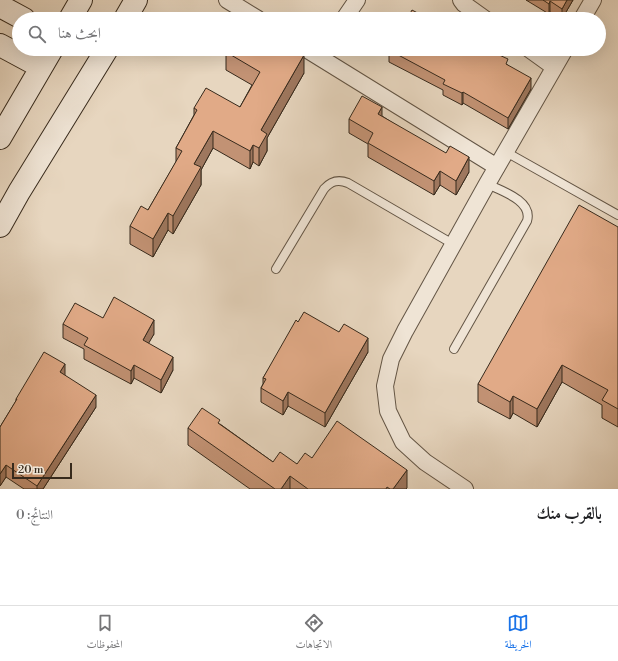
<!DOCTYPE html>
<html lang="ar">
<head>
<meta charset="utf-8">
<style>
	:root { --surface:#fff; --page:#f2f2f2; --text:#202124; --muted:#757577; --line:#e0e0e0; --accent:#1a73e8 }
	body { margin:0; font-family:"Libre Bodoni",Amiri,serif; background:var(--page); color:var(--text); direction:rtl }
	.scale { position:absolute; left:12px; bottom:10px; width:60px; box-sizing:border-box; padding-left:4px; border:2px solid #372a1c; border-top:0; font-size:11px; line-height:14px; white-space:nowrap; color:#372a1c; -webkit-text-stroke:3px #efe4d5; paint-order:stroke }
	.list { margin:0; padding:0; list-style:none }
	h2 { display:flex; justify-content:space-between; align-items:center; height:52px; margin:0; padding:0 16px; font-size:17px }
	h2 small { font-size:13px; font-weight:400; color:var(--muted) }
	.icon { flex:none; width:22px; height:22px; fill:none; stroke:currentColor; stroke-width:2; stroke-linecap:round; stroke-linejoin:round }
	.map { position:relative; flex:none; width:618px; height:489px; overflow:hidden; direction:ltr }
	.search { position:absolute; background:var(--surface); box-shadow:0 4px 16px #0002; left:12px; right:12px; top:12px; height:44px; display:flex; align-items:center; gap:10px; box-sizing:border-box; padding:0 14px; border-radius:22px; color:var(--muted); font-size:15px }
	.sheet { height:116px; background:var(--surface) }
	nav { display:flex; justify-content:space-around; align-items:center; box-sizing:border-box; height:56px; border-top:1px solid var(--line); background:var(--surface); font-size:11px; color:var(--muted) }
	nav a { display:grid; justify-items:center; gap:2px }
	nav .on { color:var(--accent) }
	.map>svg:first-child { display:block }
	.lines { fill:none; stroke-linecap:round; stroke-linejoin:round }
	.lane-casing { stroke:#635545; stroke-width:10 }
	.street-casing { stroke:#635545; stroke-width:18 }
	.secondary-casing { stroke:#372a1c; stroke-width:24 }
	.lane { stroke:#efe4d5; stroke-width:8 }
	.street { stroke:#efe4d5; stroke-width:16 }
	.secondary { stroke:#efe4d5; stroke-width:22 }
	.wall { fill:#c29274; stroke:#372a1c }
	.shaded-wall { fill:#9e775e; stroke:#372a1c }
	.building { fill:#e1aa87; stroke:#372a1c }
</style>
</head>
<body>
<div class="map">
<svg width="618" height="489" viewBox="0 0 618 489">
	<rect width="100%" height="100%" fill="#e7d6bf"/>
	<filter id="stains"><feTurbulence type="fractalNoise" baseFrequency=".005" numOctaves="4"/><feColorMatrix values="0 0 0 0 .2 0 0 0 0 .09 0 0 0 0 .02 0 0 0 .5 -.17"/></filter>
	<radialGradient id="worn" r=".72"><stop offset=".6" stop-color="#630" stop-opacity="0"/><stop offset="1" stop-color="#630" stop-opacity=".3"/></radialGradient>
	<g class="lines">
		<g class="lane-casing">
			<path id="lane" d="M506,152L618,215
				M276,269L324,189C331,181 338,179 348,183L453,244
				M454,349L527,221C533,201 502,191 487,184"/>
		</g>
		<g class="street-casing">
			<path id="street" d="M227,0L258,19
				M461,0L464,4L485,19
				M344,19L357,0
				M582,19L593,0
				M306,49L497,167
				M529,49L554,67
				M465,489L425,462L403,442L388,411L385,386L391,359L405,331L487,184L565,49"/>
		</g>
		<g class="secondary-casing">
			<path id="secondary" d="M0,6L24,19
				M70,19L81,0
				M125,19L136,0
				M0,45L41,67
				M0,138L52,49
				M0,226L19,192L107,49"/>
		</g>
		<use href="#lane" class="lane"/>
		<use href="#street" class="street"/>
		<use href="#secondary" class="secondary"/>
	</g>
	<path class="wall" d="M526,0H573L562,19L550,12L549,14Z
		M389,50L508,65L531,89L508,129L463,103L462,105L443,95V90L389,62Z
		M226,52L304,73L267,138V151L259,166L253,162L250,169L213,148L201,170V185L173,234L168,230L153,257L130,244V226L148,210L176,162V148L194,115V108L240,107L252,85L226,70Z
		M382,116L469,172L456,195L440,185L434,195L368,157V144L349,133V119Z
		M618,227V427L602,418V405L562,382L537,427L513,413L510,419L478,402V384Z
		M298,322L368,352L325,427L288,406L283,415L261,402V388L263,384V378Z
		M63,324L154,334L148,343L173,370L161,393L134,378L131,384L84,359V349L63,338Z
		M65,375L96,407L43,489H24L6,477L0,486V427L16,401V399Z
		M220,424L273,462L297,464L312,458L407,488L406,489H250L188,445V428Z"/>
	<path class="shaded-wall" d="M567,0H573L562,19V9Z
		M550,1V12L549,14V4Z
		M304,55V73L267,138V151L259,166V148L261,130Z
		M531,78V89L508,129V118Z
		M463,92V103L462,105V93Z
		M382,107V121L378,114Z
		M213,131V148L201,170V185L173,234V216L194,164Z
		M253,145V162L250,169V151Z
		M469,157V172L456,195V181Z
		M440,171V185L434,195V181Z
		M168,213V230L153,257V239Z
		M154,320V334L143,353V340Z
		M368,338V352L325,427V413Z
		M173,357V370L161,393V380Z
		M65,364V376L60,372Z
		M134,365V378L131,384V371Z
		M562,365V382L537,427V409Z
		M288,392V406L283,415V401Z
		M96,395V407L43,489H37V486Z
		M513,396V413L510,419V402Z
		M6,465V477L0,486V474Z
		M407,470V488L406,489H393Z
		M290,476V489H281Z"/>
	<path class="building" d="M543,0H567L562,9L550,1L549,4Z
		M412,10L427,18L428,16L433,19H407Z
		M252,15L259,19H250Z
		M227,49H292L304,55L261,130L267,134L259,148L253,145L250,151L213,131L194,164L201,167L173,216L168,213L153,239L130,226L141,206L148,210L182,151L176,148L197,110L194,108L206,88L240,107L260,72L226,52Z
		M390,49H486L508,59L506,64L531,78L508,118L463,92L462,93L443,84L445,80L389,50Z
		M362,96L382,107L378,114L446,153L450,146L469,157L456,181L440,171L434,181L368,143L373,133L349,119Z
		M579,205L618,227V409L602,400L608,390L562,365L537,409L513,396L510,402L478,384Z
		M114,297L154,320L143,340L173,357L161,380L134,365L131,371L84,345L88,338L63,324L75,303L103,318Z
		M304,312L339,332L344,324L368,338L325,413L288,392L283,401L261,388L266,379L263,378L296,320L298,322Z
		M44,352L65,364L60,372L96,395L37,486L6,465L0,474V427L17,399H16Z
		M202,408L220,420L218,423L273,462L280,452L297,464L305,453L312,458L337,421L407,470L393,489H390L387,487L386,489H308L290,476L281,489H275L188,428Z"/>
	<rect width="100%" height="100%" filter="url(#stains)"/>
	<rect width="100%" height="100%" fill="url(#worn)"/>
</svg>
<div class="scale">20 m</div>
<div class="search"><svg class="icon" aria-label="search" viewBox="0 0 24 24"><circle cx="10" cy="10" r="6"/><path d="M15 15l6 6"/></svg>ابحث هنا</div>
</div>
<section class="sheet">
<h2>بالقرب منك<small>النتائج: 0</small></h2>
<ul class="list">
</ul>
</section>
<nav>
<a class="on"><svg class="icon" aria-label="map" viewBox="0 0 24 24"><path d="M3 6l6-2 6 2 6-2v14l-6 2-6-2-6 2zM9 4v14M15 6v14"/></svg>الخريطة</a>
<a><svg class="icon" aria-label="directions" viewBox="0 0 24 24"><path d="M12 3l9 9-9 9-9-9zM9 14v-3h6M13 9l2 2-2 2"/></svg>الاتجاهات</a>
<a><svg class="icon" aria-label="saved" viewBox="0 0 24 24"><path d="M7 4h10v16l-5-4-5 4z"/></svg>المحفوظات</a>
</nav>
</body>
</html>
